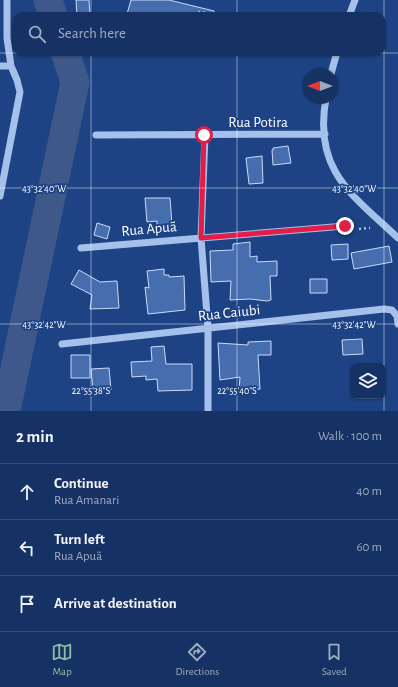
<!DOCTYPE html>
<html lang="en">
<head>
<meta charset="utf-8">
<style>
	:root { --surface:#163264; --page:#233e6d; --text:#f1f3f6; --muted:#9eaabf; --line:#354d78; --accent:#8abfa5 }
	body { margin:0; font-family:"Alegreya Sans",sans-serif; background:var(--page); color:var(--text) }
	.controls { position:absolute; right:12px; bottom:12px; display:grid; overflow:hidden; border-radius:8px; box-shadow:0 1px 3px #0004 }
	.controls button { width:36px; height:36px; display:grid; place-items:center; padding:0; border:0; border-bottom:1px solid var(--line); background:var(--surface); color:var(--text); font:20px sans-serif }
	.compass { position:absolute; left:302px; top:68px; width:36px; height:36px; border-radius:50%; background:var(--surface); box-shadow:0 1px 3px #0004; rotate:270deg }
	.stop { position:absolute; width:12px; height:12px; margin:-9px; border:3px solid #e11d48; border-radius:50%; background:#fff }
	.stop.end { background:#e11d48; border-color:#fff; box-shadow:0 1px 4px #0008 }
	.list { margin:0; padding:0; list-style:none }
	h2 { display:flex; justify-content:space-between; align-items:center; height:52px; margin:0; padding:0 16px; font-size:17px }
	h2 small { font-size:13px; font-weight:400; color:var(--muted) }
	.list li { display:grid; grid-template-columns:26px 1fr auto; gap:12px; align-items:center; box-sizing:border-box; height:56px; padding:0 16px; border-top:1px solid var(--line) }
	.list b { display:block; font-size:15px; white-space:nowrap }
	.list p { margin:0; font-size:13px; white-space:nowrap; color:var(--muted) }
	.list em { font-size:13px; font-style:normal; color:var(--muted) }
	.icon { flex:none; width:22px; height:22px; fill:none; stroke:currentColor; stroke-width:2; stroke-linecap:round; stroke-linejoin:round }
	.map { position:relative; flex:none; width:398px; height:411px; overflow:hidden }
	.search { position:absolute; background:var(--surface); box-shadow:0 1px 3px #0004; left:12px; right:12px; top:12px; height:44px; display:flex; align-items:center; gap:10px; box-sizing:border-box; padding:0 14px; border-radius:12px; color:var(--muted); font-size:15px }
	.sheet { height:220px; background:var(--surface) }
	nav { display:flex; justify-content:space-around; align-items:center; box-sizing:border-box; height:56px; border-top:1px solid var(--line); background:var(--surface); font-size:11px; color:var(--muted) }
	nav a { display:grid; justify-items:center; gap:2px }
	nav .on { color:var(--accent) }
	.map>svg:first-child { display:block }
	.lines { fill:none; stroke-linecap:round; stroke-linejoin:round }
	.river { stroke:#3d5889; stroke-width:29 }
	.building { fill:#466dae; stroke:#cadbf8 }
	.path { stroke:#a5c0ea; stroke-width:2.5; stroke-dasharray:2 3; stroke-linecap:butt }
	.minor { stroke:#a5c0ea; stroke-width:7 }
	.route { stroke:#e11d48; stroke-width:5 }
	.ticks { fill:none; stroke:#fff; stroke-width:1; stroke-opacity:0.45 }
	.labels { text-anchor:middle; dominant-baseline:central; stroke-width:3.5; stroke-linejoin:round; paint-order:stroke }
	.street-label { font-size:15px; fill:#fff; stroke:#1d4385 }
	.ticks-label { font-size:10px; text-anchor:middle; fill:#fff; stroke:#1d4385; stroke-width:3.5; stroke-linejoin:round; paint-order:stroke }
</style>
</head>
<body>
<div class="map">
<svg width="398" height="411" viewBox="0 0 398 411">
	<rect width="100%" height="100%" fill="#1d4385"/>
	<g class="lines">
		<path class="river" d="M48,0L53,16
			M6,411L75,82L65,52"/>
	</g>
	<path class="building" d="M76,0H89L90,16H77Z
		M131,0H169L214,11V16H134L127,14Z
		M288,146L291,163L273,165L272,150H273V148Z
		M262,156L263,183L249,184L246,158Z
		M145,198H170L172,225L157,226V221L147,222Z
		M97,223L110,227L107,239L94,235Z
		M250,242V257L257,256V262L277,261V276H270L271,300L267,301L250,299L230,300L231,281L211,282L210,251L233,250V244Z
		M348,244V259L332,260L331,245Z
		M389,246L392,262L354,269L351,253Z
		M164,269V275H169V277L184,276L185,310L148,314L145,287L149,288L147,271Z
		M79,270L100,282L117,281L119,308L90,309L92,295L71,284Z
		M310,279H327V293H310Z
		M362,339L363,354L343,355L342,340Z
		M271,341V355H258L260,389L239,390L240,377L220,380L218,343L248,345V342Z
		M164,346L166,364H192V390L158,391L157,379L146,380V376L132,377L131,362L152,361L151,347Z
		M71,355H90V378H71Z
		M109,368L111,390L93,391L91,369Z"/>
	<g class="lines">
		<path class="path" d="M198,12L233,16
			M359,229L370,228"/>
		<path class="minor" d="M349,16L355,0
			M0,66H11
			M331,74L337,52
			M326,98C313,170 351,194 398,238
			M96,135L325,134
			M205,135L201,238L208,328V411
			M0,196L20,92L17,80L11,66L7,38V0
			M81,248L345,226L349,229
			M62,344L384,309L392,310L397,316L398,324"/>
	</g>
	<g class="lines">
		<path class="route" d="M204,135L201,238L345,226"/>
	</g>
	<path class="ticks" d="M91,0V16M237,0V16M384,0V411M91,52V411M237,52V411M0,53H398M0,188H398M0,324H398"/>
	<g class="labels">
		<g class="street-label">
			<text x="258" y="122">Rua Potira</text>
			<text transform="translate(149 229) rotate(-5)">Rua Apuã</text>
			<text transform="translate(229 313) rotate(-6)">Rua Caiubi</text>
		</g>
	</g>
	<g class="ticks-label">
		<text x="354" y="192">43°32'40"W</text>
		<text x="44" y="192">43°32'40"W</text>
		<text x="354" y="328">43°32'42"W</text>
		<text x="44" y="328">43°32'42"W</text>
		<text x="91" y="394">22°55'38"S</text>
		<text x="237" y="394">22°55'40"S</text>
	</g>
</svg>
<div class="controls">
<button><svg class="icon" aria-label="layers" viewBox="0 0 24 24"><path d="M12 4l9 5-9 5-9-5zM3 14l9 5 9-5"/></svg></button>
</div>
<svg class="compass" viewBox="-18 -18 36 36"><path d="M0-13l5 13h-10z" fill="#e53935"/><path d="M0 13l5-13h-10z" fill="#9eaabf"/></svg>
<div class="stop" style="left:204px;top:135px"></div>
<div class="stop end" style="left:345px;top:226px"></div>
<div class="search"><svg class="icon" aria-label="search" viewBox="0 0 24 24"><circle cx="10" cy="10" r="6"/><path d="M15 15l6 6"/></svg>Search here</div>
</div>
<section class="sheet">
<h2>2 min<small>Walk · 100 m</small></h2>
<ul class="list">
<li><svg class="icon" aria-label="ahead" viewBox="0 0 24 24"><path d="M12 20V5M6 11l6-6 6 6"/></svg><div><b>Continue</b><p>Rua Amanari</p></div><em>40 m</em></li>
<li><svg class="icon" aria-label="left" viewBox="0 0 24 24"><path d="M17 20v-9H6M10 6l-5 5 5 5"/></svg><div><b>Turn left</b><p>Rua Apuã</p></div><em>60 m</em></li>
<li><svg class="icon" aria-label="arrive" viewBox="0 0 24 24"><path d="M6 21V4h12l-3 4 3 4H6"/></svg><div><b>Arrive at destination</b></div></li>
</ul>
</section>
<nav>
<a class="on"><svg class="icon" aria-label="map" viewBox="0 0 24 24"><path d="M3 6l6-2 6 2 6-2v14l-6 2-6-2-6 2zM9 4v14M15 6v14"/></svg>Map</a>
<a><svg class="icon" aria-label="directions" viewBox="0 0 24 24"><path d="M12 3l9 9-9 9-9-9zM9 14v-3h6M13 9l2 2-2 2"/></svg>Directions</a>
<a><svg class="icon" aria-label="saved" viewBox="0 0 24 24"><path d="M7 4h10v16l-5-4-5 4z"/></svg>Saved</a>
</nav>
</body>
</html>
